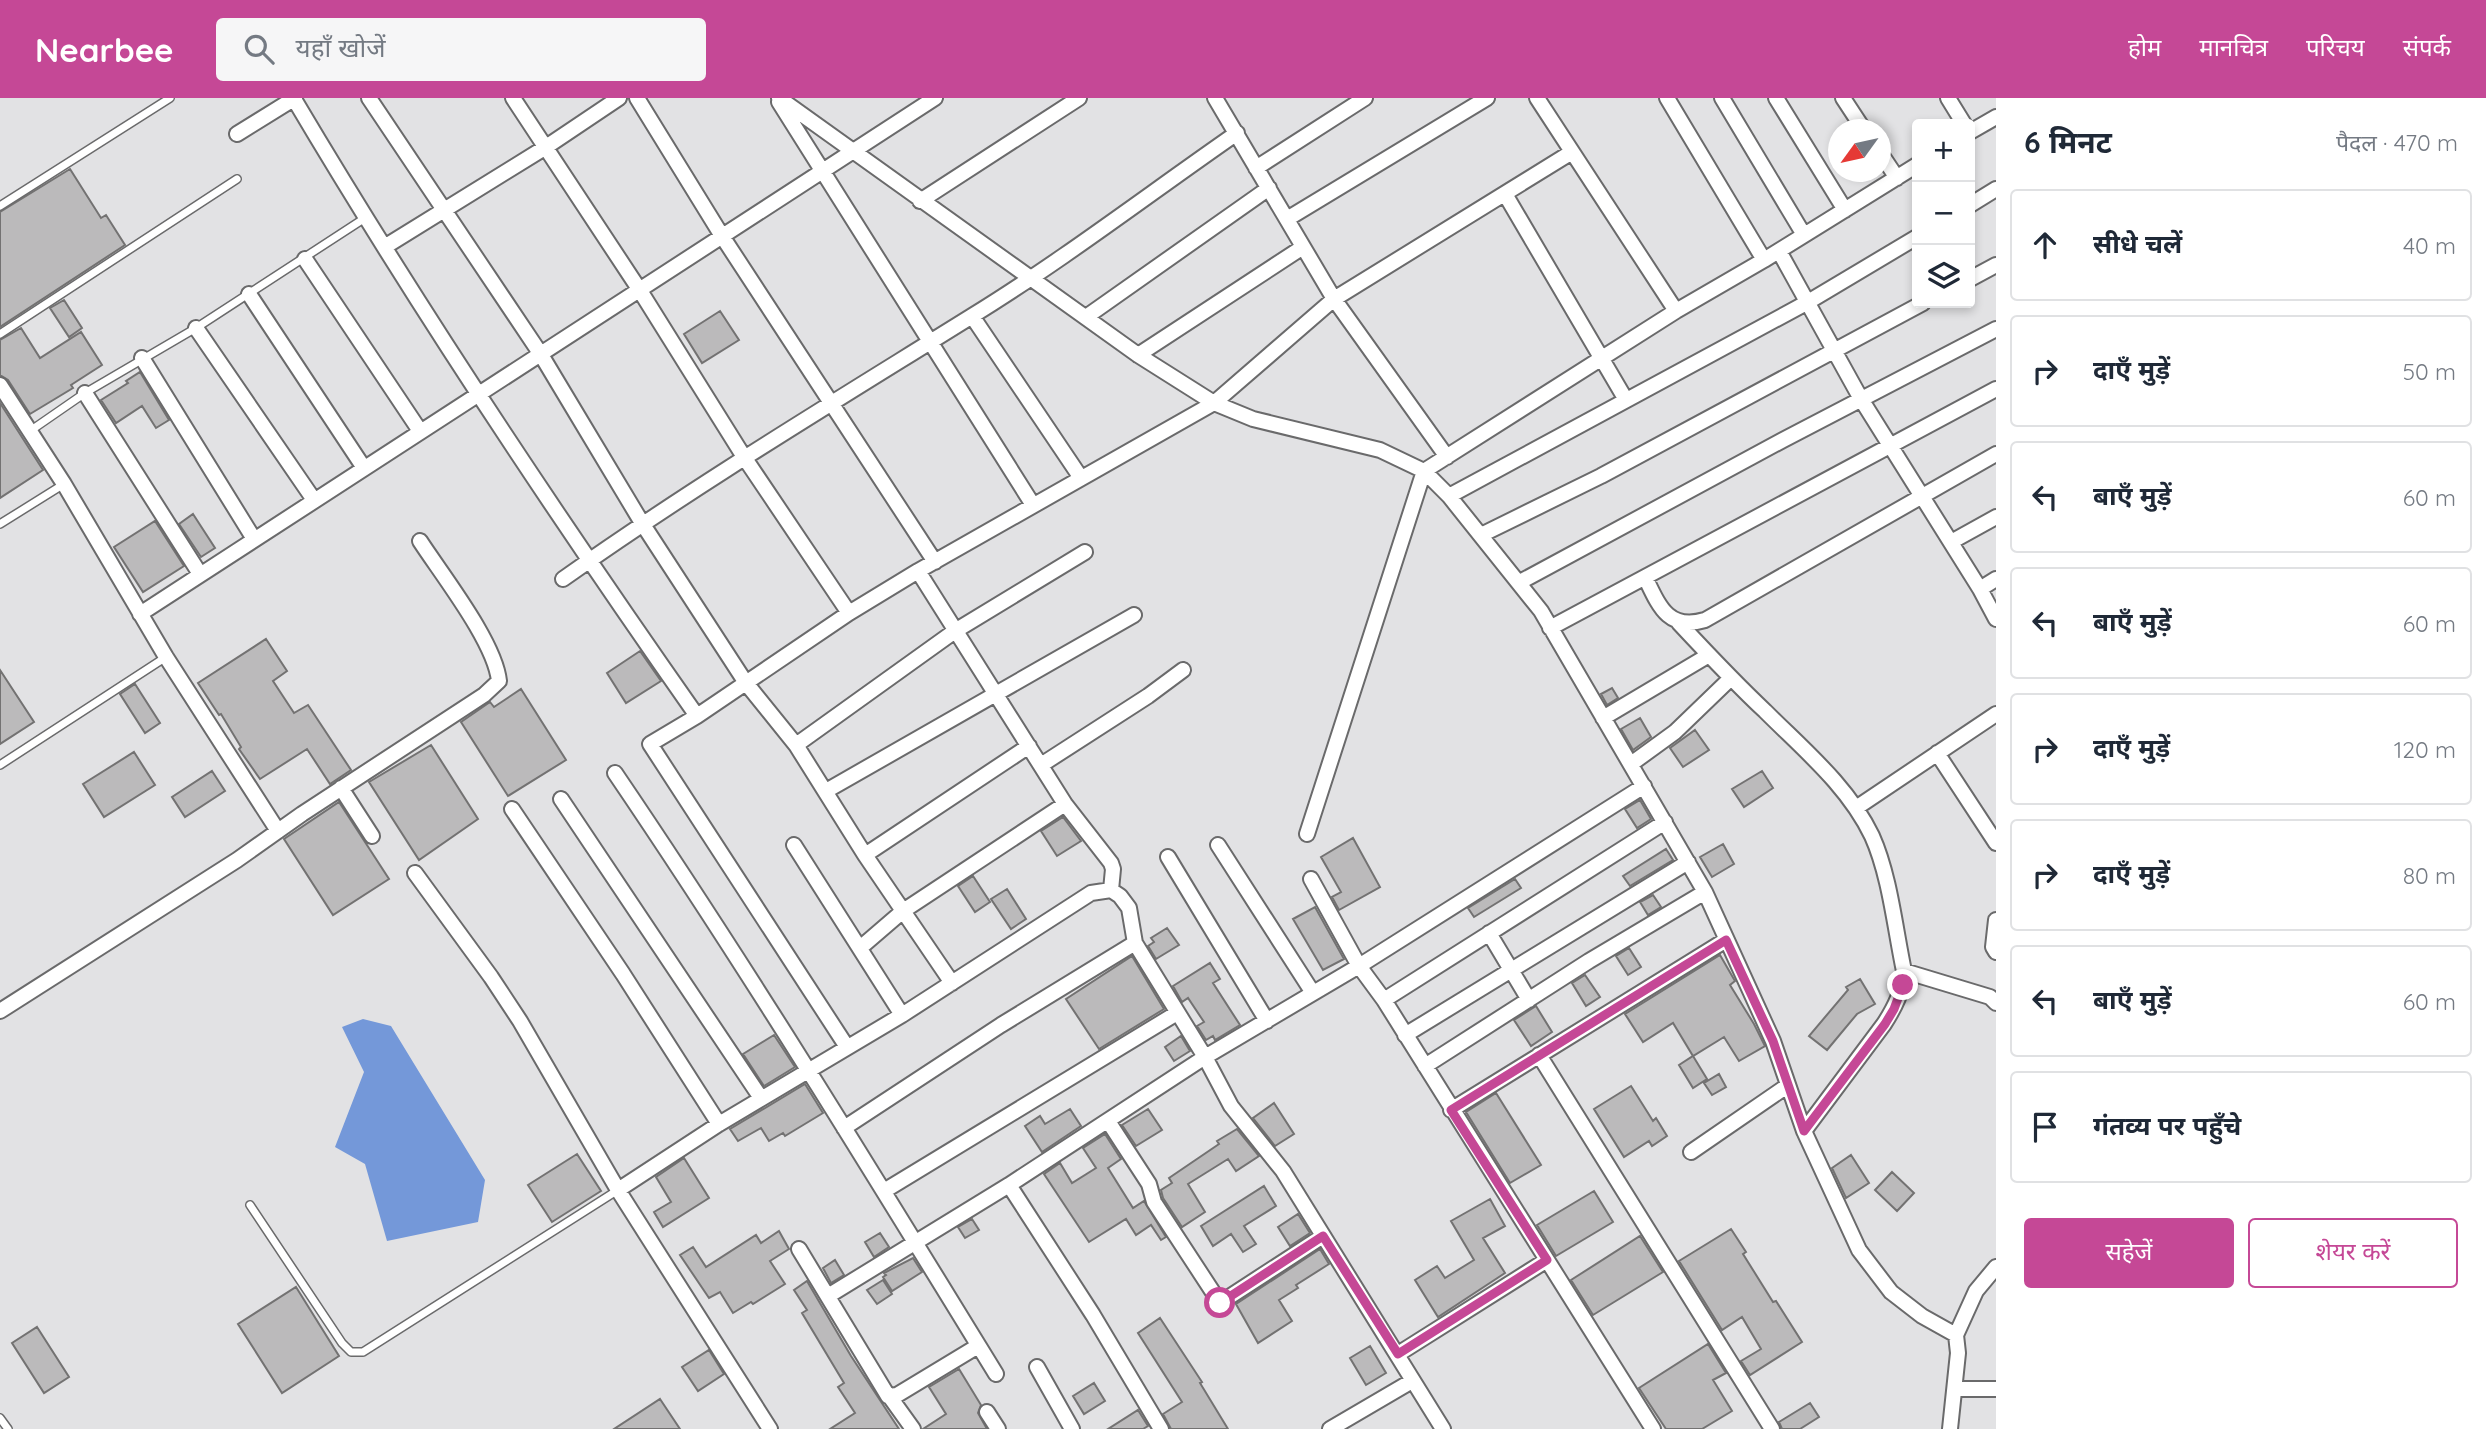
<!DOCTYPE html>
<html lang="hi">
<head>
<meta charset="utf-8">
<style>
	:root { --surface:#fff; --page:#f6f6f7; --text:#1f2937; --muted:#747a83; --line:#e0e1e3; --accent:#c54896 }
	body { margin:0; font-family:Quicksand,"Noto Sans Devanagari",sans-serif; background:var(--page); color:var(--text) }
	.controls { position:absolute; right:21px; top:21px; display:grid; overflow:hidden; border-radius:7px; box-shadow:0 4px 10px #0003 }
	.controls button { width:63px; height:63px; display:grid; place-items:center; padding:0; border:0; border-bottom:2px solid var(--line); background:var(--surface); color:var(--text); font:35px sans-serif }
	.compass { position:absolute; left:1828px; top:21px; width:63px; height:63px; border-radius:50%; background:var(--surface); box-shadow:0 4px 10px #0003; rotate:237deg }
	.stop { position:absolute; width:21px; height:21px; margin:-16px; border:5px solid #c54896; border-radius:50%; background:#fff }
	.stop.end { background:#c54896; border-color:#fff; box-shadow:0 2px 7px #0008 }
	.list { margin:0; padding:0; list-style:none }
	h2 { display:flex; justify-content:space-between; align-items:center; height:91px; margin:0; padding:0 28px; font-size:30px }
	h2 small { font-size:23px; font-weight:400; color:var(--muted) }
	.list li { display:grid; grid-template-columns:46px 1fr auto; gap:21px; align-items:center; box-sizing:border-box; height:112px; margin:0 14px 14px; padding:0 14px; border:2px solid var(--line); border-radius:7px }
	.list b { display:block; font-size:26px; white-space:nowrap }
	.list em { font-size:23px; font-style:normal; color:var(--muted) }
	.actions { display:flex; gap:14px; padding:21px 28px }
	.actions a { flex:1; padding:16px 0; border:2px solid var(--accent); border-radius:7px; text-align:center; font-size:24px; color:var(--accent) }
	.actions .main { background:var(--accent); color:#fff }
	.icon { flex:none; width:38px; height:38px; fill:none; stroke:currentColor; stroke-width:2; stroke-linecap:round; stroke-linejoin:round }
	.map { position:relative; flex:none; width:1996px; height:1331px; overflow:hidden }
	header { display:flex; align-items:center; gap:42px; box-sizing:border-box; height:98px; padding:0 35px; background:var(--accent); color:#fff }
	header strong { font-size:33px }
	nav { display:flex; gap:38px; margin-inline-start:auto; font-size:24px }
	.search { width:490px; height:63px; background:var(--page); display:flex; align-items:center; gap:18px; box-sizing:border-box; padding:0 24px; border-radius:7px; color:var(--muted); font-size:26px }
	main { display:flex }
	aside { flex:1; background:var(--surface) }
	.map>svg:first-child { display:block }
	.water { fill:#7498d9 }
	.building { fill:#bbbabb; stroke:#737272; stroke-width:2 }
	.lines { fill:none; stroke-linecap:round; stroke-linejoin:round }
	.lane-casing { stroke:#6a6a6b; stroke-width:10 }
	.street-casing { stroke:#6a6a6b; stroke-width:18 }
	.lane { stroke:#fff; stroke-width:7 }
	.street { stroke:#fff; stroke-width:14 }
	.route { stroke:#c54896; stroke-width:9 }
</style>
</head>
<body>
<header>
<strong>Nearbee</strong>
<div class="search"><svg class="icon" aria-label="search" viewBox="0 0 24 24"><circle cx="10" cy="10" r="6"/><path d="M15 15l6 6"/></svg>यहाँ खोजें</div>
<nav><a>होम</a><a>मानचित्र</a><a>परिचय</a><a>संपर्क</a></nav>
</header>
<main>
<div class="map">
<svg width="1996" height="1331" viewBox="0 0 1996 1331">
	<rect width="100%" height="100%" fill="#e2e2e4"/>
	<path class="water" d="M363,921L391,928L485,1082L478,1124L387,1143L365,1066L335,1049L364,974L342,929Z"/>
	<path class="building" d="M70,71L101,120L106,117L125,147L0,229V114Z
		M64,202L82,230L69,239L50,210Z
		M720,213L739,242L702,265L684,236Z
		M21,230L40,260L81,234L102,267L71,287L73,290L30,316L8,282L0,277V242Z
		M140,274L169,322L156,330L142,308L116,325L101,302L128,285L126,283Z
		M0,305L43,372L0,400Z
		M193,416L215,450L201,459L179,426Z
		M155,423L184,468L143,494L114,449Z
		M266,541L287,573L273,583L294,615L308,607L351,672L330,686L307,651L260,681L239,651L241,649L221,616L219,617L198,585Z
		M640,553L661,583L626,605L607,575Z
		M0,572L34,624L0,646Z
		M135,586L160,625L145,635L120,596Z
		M1612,590L1618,600L1607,607L1601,596Z
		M521,591L566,662L508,698L461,624L490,604L494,609Z
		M1640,620L1651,639L1633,652L1621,631Z
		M1695,632L1709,652L1683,669L1670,650Z
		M431,647L478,721L419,762L369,684Z
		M134,654L155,687L104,719L83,686Z
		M212,673L225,693L185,719L172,699Z
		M1762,673L1773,690L1744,709L1732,691Z
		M1640,702L1651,721L1637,730L1625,711Z
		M339,704L389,781L333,817L284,741Z
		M1063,719L1081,743L1057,758L1041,733Z
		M1353,740L1380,789L1339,812L1332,799L1341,794L1321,759Z
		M1723,746L1734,766L1712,779L1700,759Z
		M1666,751L1673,762L1630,788L1623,778Z
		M973,778L990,804L975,814L958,788Z
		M1515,781L1521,790L1474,819L1468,810Z
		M1007,791L1026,821L1011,831L991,801Z
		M1653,797L1661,809L1648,817L1640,804Z
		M1315,809L1344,861L1323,872L1293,821Z
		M1167,830L1179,847L1156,861L1148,848L1154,844L1151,840Z
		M1629,850L1641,869L1628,877L1616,858Z
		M1720,857L1735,883L1730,887L1754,926L1765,948L1739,963L1724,939L1693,958L1673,925L1643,944L1625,916Z
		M1132,858L1164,911L1099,951L1066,901Z
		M1210,865L1220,881L1213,885L1240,927L1215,942L1213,938L1206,942L1197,928L1204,924L1188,900L1182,904L1173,888Z
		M1585,877L1600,899L1586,908L1572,885Z
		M1860,881L1875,906L1857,916L1827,952L1809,938L1848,892L1846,889Z
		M1536,908L1552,934L1531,948L1514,922Z
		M774,937L795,969L764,988L743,956Z
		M1181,938L1190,953L1174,963L1165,949Z
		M1693,958L1707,981L1693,990L1679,967Z
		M1719,976L1726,989L1712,997L1704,985Z
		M805,986L823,1015L785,1038L783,1035L769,1043L761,1030L738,1043L730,1031Z
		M1631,988L1653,1023L1656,1020L1667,1038L1652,1048L1649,1043L1624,1059L1594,1011Z
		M1496,995L1541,1067L1510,1085L1466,1014Z
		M1274,1005L1294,1036L1275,1048L1253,1020Z
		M1070,1011L1081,1028L1042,1054L1025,1028L1040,1018L1045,1026Z
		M1148,1011L1162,1032L1136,1048L1122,1027Z
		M1237,1031L1259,1058L1236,1073L1228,1061L1188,1086L1205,1114L1182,1129L1163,1100L1161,1092L1172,1085L1169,1080L1219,1046L1217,1043Z
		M1105,1036L1121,1061L1108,1070L1133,1110L1144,1103L1166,1139L1161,1142L1151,1127L1136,1137L1126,1121L1089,1144L1044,1076L1060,1065L1072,1085L1096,1070L1083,1050Z
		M577,1056L601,1093L552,1124L528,1087Z
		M1851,1057L1869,1085L1846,1100L1832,1070Z
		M684,1060L709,1100L663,1129L654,1114L671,1104L656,1079Z
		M1892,1074L1914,1095L1897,1113L1875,1092Z
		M1264,1088L1276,1108L1244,1128L1256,1146L1243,1154L1231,1136L1213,1148L1201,1128Z
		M1594,1093L1613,1124L1556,1158L1537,1127Z
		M1490,1101L1505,1128L1483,1140L1505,1175L1438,1219L1415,1182L1437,1168L1445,1180L1474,1162L1451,1123Z
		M1298,1116L1310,1135L1290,1148L1278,1129Z
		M972,1121L979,1132L965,1140L958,1129Z
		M1731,1131L1746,1154L1743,1156L1773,1204L1776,1203L1802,1244L1750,1277L1741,1263L1761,1251L1742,1219L1722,1232L1679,1163Z
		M779,1133L789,1151L770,1163L785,1186L753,1206L751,1204L733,1215L720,1194L709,1200L680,1157L693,1149L706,1169L756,1137L761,1145Z
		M880,1135L889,1149L874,1159L865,1144Z
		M1640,1138L1663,1174L1593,1217L1571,1182Z
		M1320,1151L1329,1166L1296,1187L1298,1190L1279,1202L1292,1223L1258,1245L1236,1206Z
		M913,1160L922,1174L892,1193L883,1179L886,1177L884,1175Z
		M835,1162L844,1177L831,1185L823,1170Z
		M883,1182L892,1196L877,1206L867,1192Z
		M807,1183L851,1258L899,1331H830L855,1315L838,1289L844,1285L802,1215L807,1212L794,1192Z
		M296,1189L339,1258L282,1295L238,1226Z
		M1160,1220L1202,1284L1200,1285L1228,1331H1171L1163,1316L1182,1304L1138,1235Z
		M37,1229L69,1279L44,1295L12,1245Z
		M1708,1246L1726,1275L1713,1282L1732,1313L1702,1331H1666L1639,1290Z
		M1370,1248L1386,1275L1366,1287L1350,1260Z
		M709,1252L724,1276L698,1293L682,1269Z
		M959,1271L981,1307L978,1315L987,1331H923L946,1316L929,1289Z
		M1094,1285L1105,1303L1084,1316L1073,1298Z
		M660,1301L680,1331H614Z
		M1810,1305L1819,1319L1800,1331H1782L1779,1324Z
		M1138,1312L1148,1328L1143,1331H1108Z"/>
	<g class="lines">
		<g class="lane-casing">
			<path id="lane" d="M0,108L170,0
				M0,236L237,81
				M30,333L85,295L196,230L365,120
				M0,426L64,386
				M0,667L166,559
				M250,1107L342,1245L351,1254H363L618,1092
				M0,1320L8,1331"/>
		</g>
		<g class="street-casing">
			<path id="street" d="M369,0L540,255L642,425L746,585L796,647L865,757L952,885
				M513,0L639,191L744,359L849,515
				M637,0L722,138L935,464
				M779,0L1138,257L1214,305L1253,321L1380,352L1424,373L1449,398L1541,513L1705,794L1773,943L1804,1033L1859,1152L1891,1194L1922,1218L1956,1237L1958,1255L1950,1331
				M1215,0L1334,201L1447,359
				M1537,0L1676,213
				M1667,0L1764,162
				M1722,0L1804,137
				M1776,0L1845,112
				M1843,0L1864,32
				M1948,0L1964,26
				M294,1C419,212 556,417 697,618
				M779,4L1033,407
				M1970,34L1996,19
				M237,36L295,0
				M1881,56L1897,80
				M1256,70L1365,0
				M1505,96L1626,302
				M920,103L1079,0
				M1970,107L1996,91
				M1287,121L1487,0
				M386,148L546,49L619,0
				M1779,153L1861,301L1980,491L1996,521
				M305,161L420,333
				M1970,181L1996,167
				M249,196L364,370
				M972,218L1081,380
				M1086,219L1269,90
				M196,230L314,402
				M1138,257L1303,149
				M142,260L254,441
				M0,287L64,386L166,559L278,733
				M85,295L200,476
				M1449,398L1808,204L1917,139
				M1481,437L1601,378L1923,205
				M1951,444L1996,419
				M918,473L1065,706L1111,765L1113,771L1111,792
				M1645,479C1659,508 1668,533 1705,522L1996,356
				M563,481C696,387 834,304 972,218C1063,162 1149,96 1237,35
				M1520,484L1783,342L1996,231
				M1980,491L1996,481
				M140,516L935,0
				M1679,525C1707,555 1735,585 1765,613C1804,652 1848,688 1872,738C1890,778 1895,831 1904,873C1903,893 1895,909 1884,926L1804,1033
				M1550,530L1996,291
				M1603,620L1709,557
				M796,647L955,533L1085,454
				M1937,655L1996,745
				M1631,666L1675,634L1731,580
				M1041,667L1148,598L1183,572
				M615,675C748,871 872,1074 996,1276
				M341,690L372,738
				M826,693L1134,517
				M561,701L761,1000
				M1856,710L1996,616
				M512,711L623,876L719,1026
				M1307,736L1424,373L1676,213L1764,162L1917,67
				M794,747L902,917
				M1218,747L1313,895
				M865,757L1029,648
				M1168,759L1267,923
				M415,775L491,879L520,923L618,1092L770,1331
				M1311,781L1359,868L1384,902L1653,1331
				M1996,822L1993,849L1996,854
				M1489,835L1529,902
				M860,850L903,813L1065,706
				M1904,873L1990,899L1996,905
				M1384,902L1665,724
				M0,913L237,762L302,716L484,597L499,583C495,544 442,477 420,443
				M1405,937L1688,764
				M847,949L650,646L697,618L849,515L918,473L1214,305L1334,201L1572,54
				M1539,957L1772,1331
				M1425,968L1589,863L1705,794
				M1451,1012L1726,842
				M1108,1023L1149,1086L1154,1104L1220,1205L1323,1138
				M844,1030L1001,927L1135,845
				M1691,1054L1787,988
				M1009,1087L1093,1217L1161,1331
				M618,1092L719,1026L902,917L1091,795L1111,792L1120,798L1129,810L1135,845L1205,959L1231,1008L1283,1073L1443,1331
				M884,1093L1177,915
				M799,1151L888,1298L897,1297L978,1248
				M828,1198L1009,1087L1205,959L1359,868L1644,688
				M1956,1237L1976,1193L1996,1169
				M1398,1256L1547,1162
				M1037,1269L1072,1331
				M1955,1291H1996
				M890,1299L913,1331
				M987,1314L998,1331
				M1330,1331L1412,1283"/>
		</g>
		<use href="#lane" class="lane"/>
		<use href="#street" class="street"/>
	</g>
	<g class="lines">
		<path class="route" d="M1220,1205L1323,1138L1398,1256L1547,1162L1451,1012L1726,842L1773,943L1804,1033L1885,926L1894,911L1903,887"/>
	</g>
</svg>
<div class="controls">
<button>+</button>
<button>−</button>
<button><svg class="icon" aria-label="layers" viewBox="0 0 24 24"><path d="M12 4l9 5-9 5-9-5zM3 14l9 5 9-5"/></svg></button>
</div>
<svg class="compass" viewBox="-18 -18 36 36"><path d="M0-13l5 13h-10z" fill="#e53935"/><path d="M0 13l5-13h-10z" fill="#747a83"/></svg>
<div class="stop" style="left:1220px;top:1205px"></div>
<div class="stop end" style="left:1903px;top:887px"></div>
</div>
<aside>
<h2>6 मिनट<small>पैदल · 470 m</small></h2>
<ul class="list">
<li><svg class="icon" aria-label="ahead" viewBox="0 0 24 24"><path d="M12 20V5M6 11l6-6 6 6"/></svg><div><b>सीधे चलें</b></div><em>40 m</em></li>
<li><svg class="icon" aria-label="right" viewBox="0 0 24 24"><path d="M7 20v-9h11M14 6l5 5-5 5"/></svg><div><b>दाएँ मुड़ें</b></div><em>50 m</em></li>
<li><svg class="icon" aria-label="left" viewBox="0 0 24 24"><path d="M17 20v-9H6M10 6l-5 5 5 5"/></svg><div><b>बाएँ मुड़ें</b></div><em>60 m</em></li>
<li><svg class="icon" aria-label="left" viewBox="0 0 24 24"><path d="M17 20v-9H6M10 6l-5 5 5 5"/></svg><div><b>बाएँ मुड़ें</b></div><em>60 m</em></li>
<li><svg class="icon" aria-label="right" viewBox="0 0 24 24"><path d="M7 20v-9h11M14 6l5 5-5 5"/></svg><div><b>दाएँ मुड़ें</b></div><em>120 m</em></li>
<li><svg class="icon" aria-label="right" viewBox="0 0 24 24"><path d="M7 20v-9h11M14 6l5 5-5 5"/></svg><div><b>दाएँ मुड़ें</b></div><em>80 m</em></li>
<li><svg class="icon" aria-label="left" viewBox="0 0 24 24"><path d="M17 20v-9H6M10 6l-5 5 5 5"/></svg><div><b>बाएँ मुड़ें</b></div><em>60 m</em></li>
<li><svg class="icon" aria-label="arrive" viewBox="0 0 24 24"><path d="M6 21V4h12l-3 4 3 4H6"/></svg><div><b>गंतव्य पर पहुँचे</b></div></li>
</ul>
<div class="actions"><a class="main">सहेजें</a><a>शेयर करें</a></div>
</aside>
</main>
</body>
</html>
